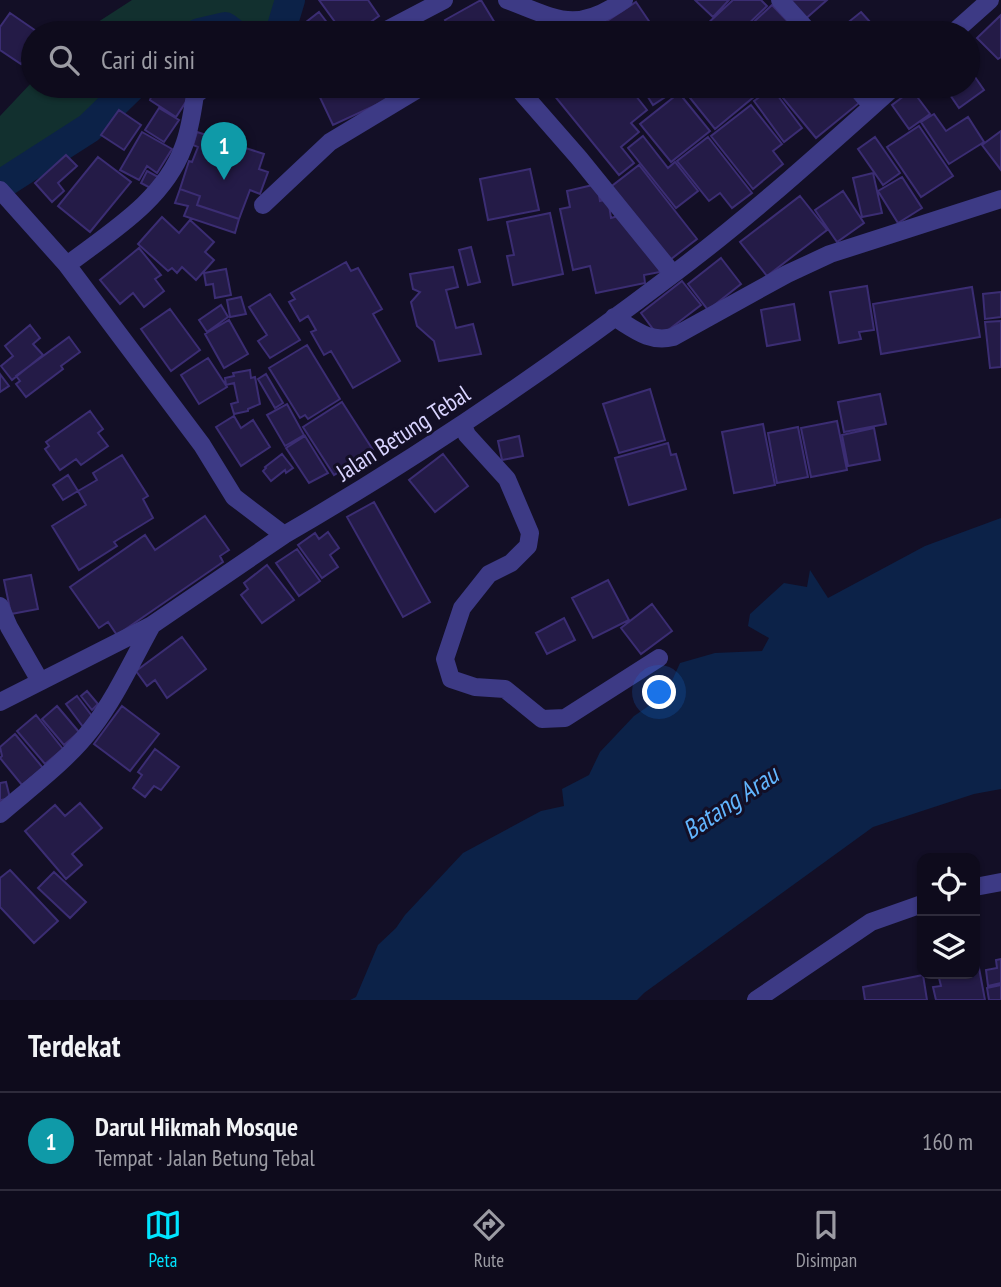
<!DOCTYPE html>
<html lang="id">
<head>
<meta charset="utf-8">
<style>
	:root { --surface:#0e0b1c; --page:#171425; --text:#f1f3f6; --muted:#9b9ba3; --line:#2e2b3b; --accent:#00e5ff }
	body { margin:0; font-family:"PT Sans Narrow",sans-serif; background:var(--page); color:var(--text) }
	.controls { position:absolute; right:21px; bottom:21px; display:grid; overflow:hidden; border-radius:14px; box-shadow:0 2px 5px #0004 }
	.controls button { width:63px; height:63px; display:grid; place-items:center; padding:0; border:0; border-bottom:2px solid var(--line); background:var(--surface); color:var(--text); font:35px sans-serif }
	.you { position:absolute; left:660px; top:693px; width:24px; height:24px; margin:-18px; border:5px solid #fff; border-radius:50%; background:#1a73e8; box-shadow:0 0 0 10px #1a73e833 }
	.badge { display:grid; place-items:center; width:46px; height:46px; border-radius:50%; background:var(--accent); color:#fff; font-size:23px; font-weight:700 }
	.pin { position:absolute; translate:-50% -58px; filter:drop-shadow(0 2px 4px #0008) }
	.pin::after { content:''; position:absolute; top:37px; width:24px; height:21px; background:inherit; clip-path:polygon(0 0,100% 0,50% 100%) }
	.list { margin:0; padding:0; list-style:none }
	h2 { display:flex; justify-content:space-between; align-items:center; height:91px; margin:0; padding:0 28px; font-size:30px }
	h2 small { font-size:23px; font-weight:400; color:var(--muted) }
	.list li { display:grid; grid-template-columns:46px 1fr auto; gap:21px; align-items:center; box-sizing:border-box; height:98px; padding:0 28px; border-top:2px solid var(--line) }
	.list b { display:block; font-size:26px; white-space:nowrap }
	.list p { margin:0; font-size:23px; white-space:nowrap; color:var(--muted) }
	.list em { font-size:23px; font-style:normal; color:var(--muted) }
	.icon { flex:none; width:38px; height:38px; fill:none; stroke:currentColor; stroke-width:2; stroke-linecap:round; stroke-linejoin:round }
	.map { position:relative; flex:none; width:1001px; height:1000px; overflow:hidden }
	.search { position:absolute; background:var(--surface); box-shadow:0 2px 5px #0004; left:21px; right:21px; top:21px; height:77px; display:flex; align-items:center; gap:18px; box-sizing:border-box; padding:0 24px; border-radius:38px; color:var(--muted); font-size:26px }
	.sheet { height:189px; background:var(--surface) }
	nav { display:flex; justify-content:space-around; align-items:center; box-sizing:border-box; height:98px; border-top:2px solid var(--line); background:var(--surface); font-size:19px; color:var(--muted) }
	nav a { display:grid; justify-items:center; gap:4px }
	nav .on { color:var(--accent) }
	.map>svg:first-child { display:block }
	.green { fill:#12302f }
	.water { fill:#0c2248 }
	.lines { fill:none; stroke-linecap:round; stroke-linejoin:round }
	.canal { stroke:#0c2248; stroke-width:30 }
	.building { fill:#241b47; stroke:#3b2d73; stroke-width:2 }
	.minor { stroke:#3d3a85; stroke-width:18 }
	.labels { text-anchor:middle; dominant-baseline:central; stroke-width:6; stroke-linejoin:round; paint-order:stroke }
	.street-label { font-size:24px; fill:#d9d4ff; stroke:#130f26 }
	.water-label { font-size:26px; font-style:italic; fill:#62b6ff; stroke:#130f26 }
</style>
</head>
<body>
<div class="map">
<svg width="1001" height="1000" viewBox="0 0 1001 1000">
	<rect width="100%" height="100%" fill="#130f26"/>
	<path class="green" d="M132,0H291L281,6L280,33H81Z
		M33,81V86H150L0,201V116Z"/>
	<path class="water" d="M1001,518V789L974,794L873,827L644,993L637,1000H350L356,997L378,945L396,928L405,915L463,853L541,811L564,806L562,789L589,775L600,752L634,716L666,694L680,663L715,653L762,651L769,638L748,626L750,614L784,583L807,587L810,570L828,598L925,546Z"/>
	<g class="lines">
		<path class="canal" d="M199,33L225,27L233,33
			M280,33L290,0
			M0,185L89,128L132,86"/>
	</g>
	<path class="building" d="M319,0H368L379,16L355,33H343Z
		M481,0L501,33H453L445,20Z
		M695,0H729L713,17Z
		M733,0H761L767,6L739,33H714L706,25Z
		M786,0H827L803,21Z
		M636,2L657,33H606L601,25Z
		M772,5L799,33H742Z
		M319,12L335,33H292Z
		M861,12L880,33H835Z
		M10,13L39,33H33V46L21,64L0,50V27Z
		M1001,15V57L998,59L977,38Z
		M968,67L984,90L959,108L944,86H968Z
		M155,86H184L193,91L176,117L150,100Z
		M329,86H380L387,100L333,125L317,91Z
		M564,86H628L647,110L631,123L639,132L621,147L634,163L619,175L553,94Z
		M641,86H682L653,105Z
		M695,86H757L761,91L715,129L686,93Z
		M773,86H844L859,103L816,138Z
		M772,88L802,128L784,142L754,101Z
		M912,90L930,114L909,129L892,105Z
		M679,93L710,131L671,162L640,124Z
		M751,105L782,144L773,151L783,164L753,189L711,136Z
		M159,108L179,120L164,142L145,130Z
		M119,110L141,125L124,150L101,135Z
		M934,114L946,131L968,117L984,142L949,164L921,122Z
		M919,126L953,176L921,197L887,147Z
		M1001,131V170L982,145Z
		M142,132L172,149L157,173L147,166L139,180L120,170Z
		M197,132L222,140L220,146L231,149L233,144L264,154L259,169L268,172L260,194L250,190L239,219L197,205L200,196L180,189L189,161L192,162L198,147L193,145Z
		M643,136L668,168L675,162L698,191L676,208L628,148Z
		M708,137L752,193L732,208L720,193L709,201L677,161Z
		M875,137L900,173L883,185L858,149Z
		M66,155L77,166L58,183L64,191L52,202L35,183Z
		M98,157L131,182L90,232L58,206Z
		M639,165L697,239L666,263L608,189Z
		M530,169L539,210L488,220L480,179Z
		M147,171L160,178L154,190L141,183Z
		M873,173L882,213L862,217L853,178Z
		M902,177L922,208L898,223L878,191Z
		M597,184L600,201L608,199L611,218L622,215L657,259L660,272L644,275L645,283L596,293L590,266L573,270L560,209L570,207L567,191Z
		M180,189L200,196L197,205L239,219L235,233L184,216L188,206L175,203Z
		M843,191L864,223L837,242L815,210Z
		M800,196L827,230L767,276L740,242Z
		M550,213L563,274L513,285L507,256L514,255L507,222Z
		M162,217L179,233L190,220L214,242L205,252L214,260L196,280L182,267L177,273L172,268L168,271L138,244Z
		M471,247L480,282L468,285L459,250Z
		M139,248L161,275L155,279L164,291L144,307L133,293L120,304L100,280Z
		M721,258L741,284L708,310L688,284Z
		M346,262L351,271L358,268L382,309L373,314L400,361L353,388L331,351L324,355L311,332L316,330L308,316L300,321L289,302L295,299L291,293Z
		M453,267L458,287L446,290L456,328L473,324L481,354L439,361L434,341L417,326L411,302L420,292L413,289L410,274Z
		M226,269L231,295L215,298L213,284L206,285L204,273Z
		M682,281L701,305L659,337L641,313Z
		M867,286L874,330L859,332L861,339L839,343L830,292Z
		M972,287L980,337L881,354L873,304Z
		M1001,292V317L985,319L983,294Z
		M270,294L300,340L270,358L258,341L267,335L249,307Z
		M241,297L246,314L230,317L227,300Z
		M794,304L800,340L767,346L761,310Z
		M221,305L228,317L207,332L199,320Z
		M170,309L200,350L171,371L141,329Z
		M229,320L248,354L224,368L205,334Z
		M1001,321V367L990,368L985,322Z
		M30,325L40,338L33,344L43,355L12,380L1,366L13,356L5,346Z
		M69,337L80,352L61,366L63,369L26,397L16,384L20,381L16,376Z
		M307,345L340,399L308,419L305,415L300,418L269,368Z
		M208,358L227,387L199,404L181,375Z
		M250,370L251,378L255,377L260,404L248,409V411L234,414L231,404L238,402L234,383L226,385L225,378L234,376L233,373Z
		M0,374L9,386L0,392Z
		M266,374L283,403L275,408L258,379Z
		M650,389L665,440L619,453L603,404Z
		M880,394L886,424L844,432L838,402Z
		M342,402L373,450L334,475L303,427Z
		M287,404L304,435L285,446L267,415Z
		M90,411L103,429L98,433L108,446L81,465L76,459L60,470L45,449L49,446L46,442Z
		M234,416L241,428L253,420L270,447L241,466L216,427Z
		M837,421L847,470L811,477L801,428Z
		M763,424L775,485L734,493L722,432Z
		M798,427L808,477L777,483L768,433Z
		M874,428L880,460L848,466L842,435Z
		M305,436L328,473L309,483L286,448Z
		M519,436L523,456L502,460L498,441Z
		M668,443L671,455L676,454L686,489L629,505L615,458Z
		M282,454L293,468L286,473L285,470L271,481L263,471L266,468L265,467Z
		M443,454L468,486L435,512L409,480Z
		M122,455L148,496L143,499L153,518L114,542L117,546L79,570L52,526L86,505L78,491L97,480L93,473Z
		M68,475L78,491L63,500L53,485Z
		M374,502L430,602L403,617L347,517Z
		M205,516L229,550L220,556L223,562L117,635L108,622L99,628L70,587L145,535L155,550Z
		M328,532L339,548L330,555L338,567L322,578L298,545L315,533L319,539Z
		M297,549L320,581L299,596L276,563Z
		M267,565L294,600L262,623L241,595L248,589L244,583Z
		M31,575L38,609L11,614L4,580Z
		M608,580L629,620L593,638L572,598Z
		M652,604L672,631L641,654L621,628Z
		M564,618L575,640L547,654L536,633Z
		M182,637L206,669L167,698L155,680L147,686L136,671Z
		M87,691L98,704L92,710L81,696Z
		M77,696L95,720L84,728L66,704Z
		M57,706L79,732L64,745L42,719Z
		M122,706L159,734L130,771L94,744Z
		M36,715L63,749L45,764L17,731Z
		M15,734L43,768L22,785L0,758L2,756L0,747Z
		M155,749L179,767L161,790L154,786L145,797L133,788L142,775L138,772Z
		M6,782L10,798L1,800L3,808H0V783Z
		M80,803L102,828L72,854L82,865L66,879L25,831L55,805L65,816Z
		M10,870L58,921L34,943L0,907V878Z
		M54,872L86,902L70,918L38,888Z
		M976,952L985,1000H936L933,987L941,986L938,974H975Z
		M1001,959V983L988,986L986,970L997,968L996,960Z
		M923,975L927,1000H865L863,987Z
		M1001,985V1000H989L987,988Z"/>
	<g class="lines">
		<path class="minor" d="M507,0C557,19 576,34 624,0
			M780,0L810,33
			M381,33L444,0
			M953,33L990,0
			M265,86H278
			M516,86L579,158L673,274
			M855,86L872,106
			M0,190L67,265L202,445L234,497L284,535C419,457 548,369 672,275C750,217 822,151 895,86
			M263,205L330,142L423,86
			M67,265C110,232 163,201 183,148C190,131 192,113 195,95L207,86
			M614,317C634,329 649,343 673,337L787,274L830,254L1001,199
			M463,426L467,435L507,479L530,533L528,546L511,563L489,574L462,608L445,659L451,679L475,687L505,689L542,719L565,718L659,658
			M0,606L9,627L40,681
			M0,702L152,625L284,535
			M0,814C31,787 67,761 92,728C116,697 133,659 152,625
			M975,887L1001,882
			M756,1000L871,922L922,904"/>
	</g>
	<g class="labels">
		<g class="street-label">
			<text transform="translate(403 433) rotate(-33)">Jalan Betung Tebal</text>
		</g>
		<g class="water-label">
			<text transform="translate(730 802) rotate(-34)">Batang Arau</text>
		</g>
	</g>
</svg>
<div class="controls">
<button><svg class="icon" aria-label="locate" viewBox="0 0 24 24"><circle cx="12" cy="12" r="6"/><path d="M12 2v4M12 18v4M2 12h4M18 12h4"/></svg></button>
<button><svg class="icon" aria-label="layers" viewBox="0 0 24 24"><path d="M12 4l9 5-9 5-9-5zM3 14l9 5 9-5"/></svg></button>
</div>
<div class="you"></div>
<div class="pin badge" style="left:224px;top:180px;background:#0f9aa8">1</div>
<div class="search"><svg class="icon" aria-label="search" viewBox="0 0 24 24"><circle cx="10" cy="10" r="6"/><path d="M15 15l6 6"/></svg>Cari di sini</div>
</div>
<section class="sheet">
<h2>Terdekat<small></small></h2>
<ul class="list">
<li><span class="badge" style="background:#0f9aa8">1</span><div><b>Darul Hikmah Mosque</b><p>Tempat · Jalan Betung Tebal</p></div><em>160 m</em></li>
</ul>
</section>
<nav>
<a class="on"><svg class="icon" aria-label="map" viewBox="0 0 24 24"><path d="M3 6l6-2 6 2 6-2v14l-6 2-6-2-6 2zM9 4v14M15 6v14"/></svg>Peta</a>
<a><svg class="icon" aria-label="directions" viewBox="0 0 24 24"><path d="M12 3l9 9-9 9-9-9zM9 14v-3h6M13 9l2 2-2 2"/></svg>Rute</a>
<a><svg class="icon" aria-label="saved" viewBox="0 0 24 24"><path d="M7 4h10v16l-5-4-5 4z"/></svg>Disimpan</a>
</nav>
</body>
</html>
